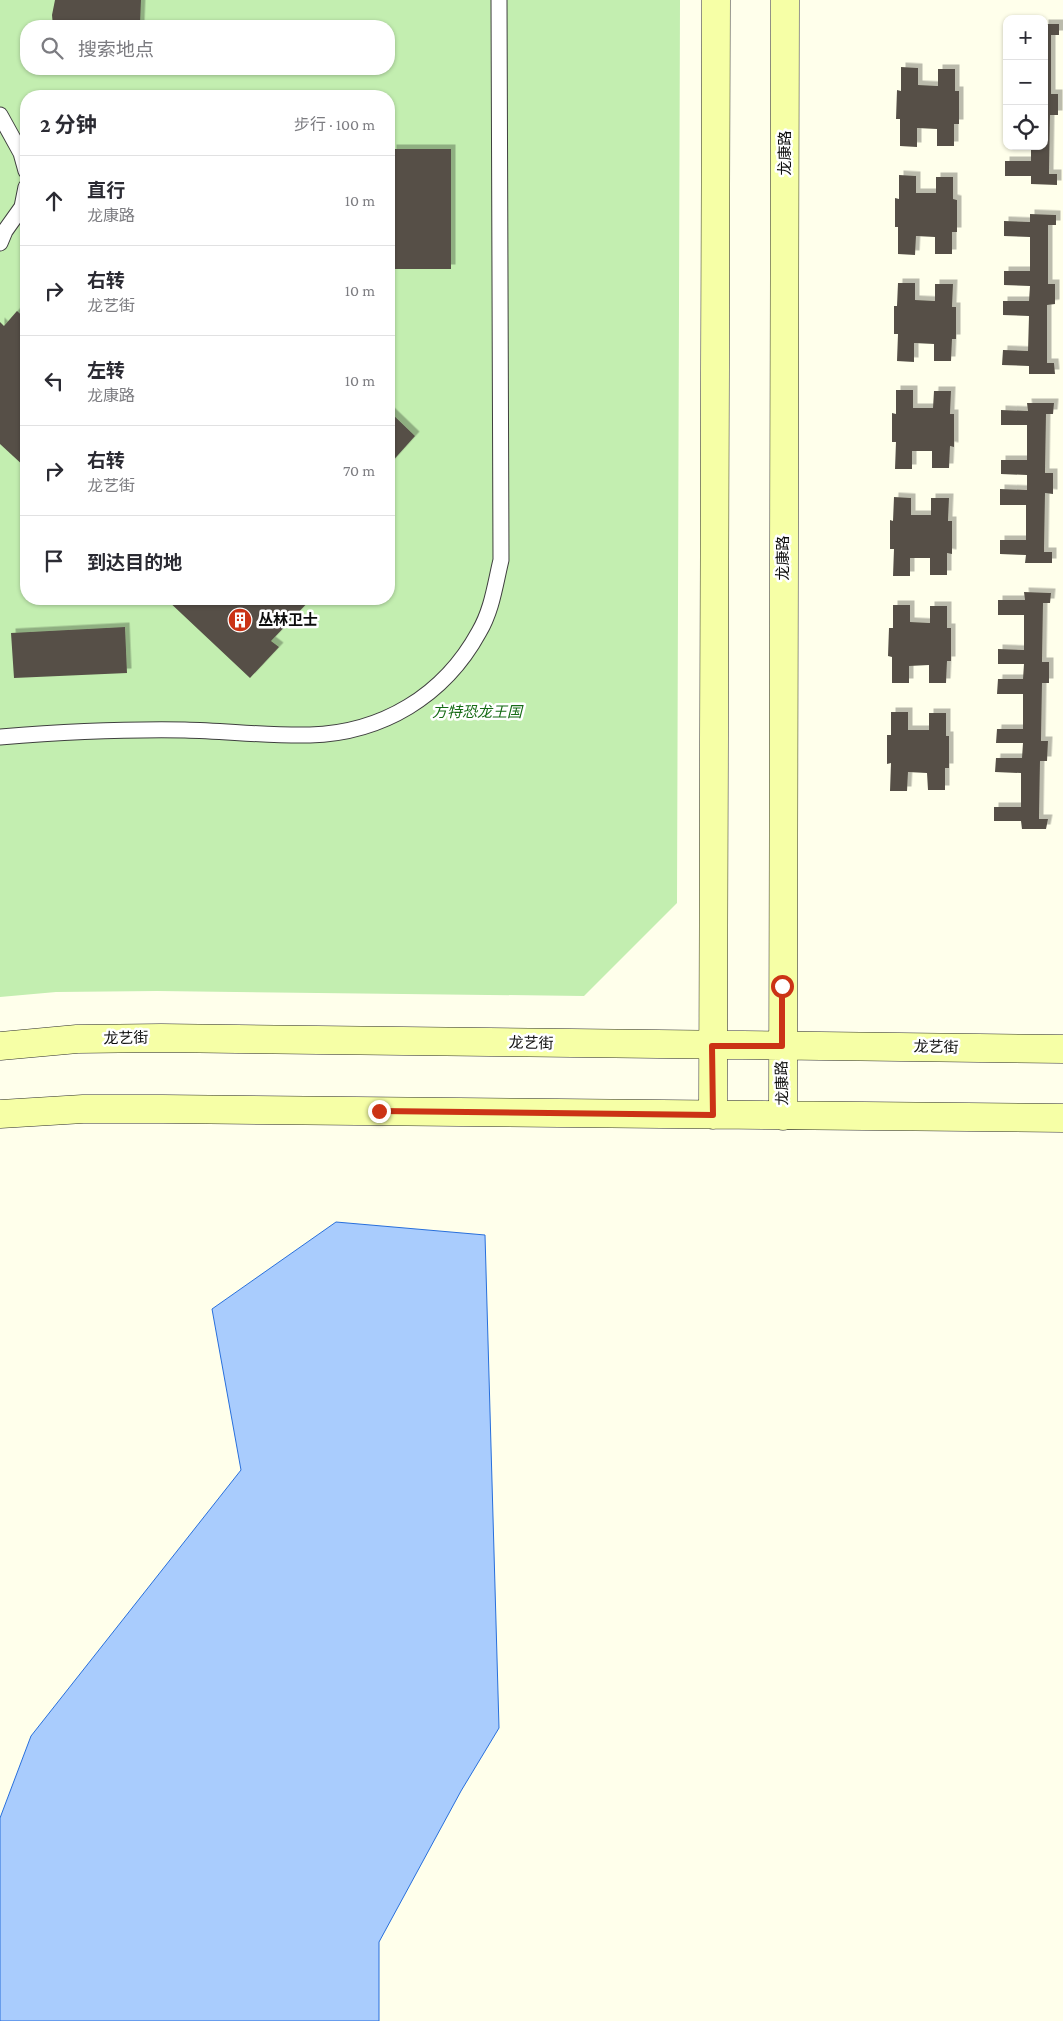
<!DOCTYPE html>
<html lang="zh">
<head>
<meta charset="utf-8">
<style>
	:root { --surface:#fff; --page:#f2f2f3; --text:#2b2b33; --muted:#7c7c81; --line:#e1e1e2 }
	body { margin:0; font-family:"Crimson Pro","Noto Sans SC",serif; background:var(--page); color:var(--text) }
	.controls { position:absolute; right:15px; top:15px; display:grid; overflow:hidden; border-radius:10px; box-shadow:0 1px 4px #0004 }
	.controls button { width:45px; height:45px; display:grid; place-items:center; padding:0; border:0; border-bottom:1px solid var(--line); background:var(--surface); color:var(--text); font:25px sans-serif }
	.stop { position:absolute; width:15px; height:15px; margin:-11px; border:4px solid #cb3315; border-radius:50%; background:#fff }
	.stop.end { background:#cb3315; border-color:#fff; box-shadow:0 1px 5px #0008 }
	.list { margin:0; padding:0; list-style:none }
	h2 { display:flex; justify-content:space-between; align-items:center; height:65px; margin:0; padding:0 20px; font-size:21px }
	h2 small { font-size:16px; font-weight:400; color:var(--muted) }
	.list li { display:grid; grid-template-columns:32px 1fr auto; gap:15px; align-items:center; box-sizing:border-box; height:90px; padding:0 20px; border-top:1px solid var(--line) }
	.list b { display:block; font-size:19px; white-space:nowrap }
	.list p { margin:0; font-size:16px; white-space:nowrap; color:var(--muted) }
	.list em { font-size:16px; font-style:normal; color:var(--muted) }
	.icon { flex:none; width:28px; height:28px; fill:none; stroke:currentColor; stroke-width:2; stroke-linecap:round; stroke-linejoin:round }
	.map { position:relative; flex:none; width:1063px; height:2021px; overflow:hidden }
	.search { position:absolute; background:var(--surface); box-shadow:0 1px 4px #0004; left:20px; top:20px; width:375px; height:55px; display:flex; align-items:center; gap:12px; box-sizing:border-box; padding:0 18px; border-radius:20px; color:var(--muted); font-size:19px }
	.panel { position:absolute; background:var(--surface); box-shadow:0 1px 4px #0004; left:20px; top:90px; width:375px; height:515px; border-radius:20px }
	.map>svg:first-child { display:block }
	.green { fill:#c3eeb0; fill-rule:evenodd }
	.water { fill:#a9ccfd; stroke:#286fdc }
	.building { fill:#565047; filter:url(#shadow) }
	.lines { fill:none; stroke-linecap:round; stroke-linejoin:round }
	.lane-casing { stroke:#3f3f3f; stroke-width:17 }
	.secondary-casing { stroke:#2e2e2e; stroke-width:29 }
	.lane { stroke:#fff; stroke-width:15 }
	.secondary { stroke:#f6ffa6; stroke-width:28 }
	.route { stroke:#cb3315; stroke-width:6 }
	.labels { text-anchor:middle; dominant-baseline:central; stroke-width:5; stroke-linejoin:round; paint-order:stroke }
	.street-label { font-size:15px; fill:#0c0c0c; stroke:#fff }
	.poi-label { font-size:15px; font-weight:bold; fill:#0c0c0c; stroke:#fff; text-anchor:start }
	.park-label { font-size:15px; font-style:italic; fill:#166b16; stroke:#fff }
</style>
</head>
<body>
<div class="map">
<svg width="1063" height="2021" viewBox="0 0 1063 2021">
	<defs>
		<filter id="shadow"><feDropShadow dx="4.5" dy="-4.5" stdDeviation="0" flood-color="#0004"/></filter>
	</defs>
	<rect width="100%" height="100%" fill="#ffffeb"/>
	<path class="green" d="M0,0H680L677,903L584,996L157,991L56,992L0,997ZM26,26H389V69H26ZM26,96H389V599H26Z"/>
	<path class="water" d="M336,1222L485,1235L499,1728L461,1791L379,1942V2021H0V1818L31,1736L241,1470L212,1309Z"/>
	<path class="building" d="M55,0H141L140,26H53L52,15Z
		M1044,24H1059V35H1051V94H1058V115H1050L1049,174H1057V185L1031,184V176H1005V161H1031V146H1044Z
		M901,67L918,68V85L938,86V69H955V91H959V124H954V146H937V129L917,128V147L900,146V119H896L897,90L901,91Z
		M392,149H451V269H391Z
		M899,175L916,176V193H936V177H953V199L957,200V232H952V254H935V237L916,236L915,255L898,254V227H895V198L899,199Z
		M1030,214L1056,215V225H1048V284H1055V304L1047,305V363H1054L1055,374H1029V366L1002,365L1003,350L1028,351L1029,316L1003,315V301H1029L1030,286L1004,285V271H1030V237L1004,236V221L1030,222Z
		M898,283H915V300L935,301V284H953L952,307H956V339H952L951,361H934V344L914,343V362L897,361L898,334H894V306H897Z
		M17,311L26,319V468L0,444V322L4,326Z
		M896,390H913V408H933L934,391H951L950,414H954V447L950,446L949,468H932V451H912V469H895L896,442H892V413L896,414Z
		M1027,403H1054L1053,414H1046L1045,473H1053V494L1045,493L1044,552H1052V563H1025L1026,555L1000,554V540H1026V505H1000V489L1027,490V475L1001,474V460H1027V425H1001V410L1028,411Z
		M389,411L415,436L389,465Z
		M894,497L911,498V515H931V498H949L948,521H952V554L947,553V575H930V558H910V576H893L894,549H890V520L893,521Z
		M1024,592L1051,593L1050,603H1043L1042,662H1049V683H1042L1041,741H1048L1047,761H1040L1039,819H1048L1046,829H1022L1021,821H994V807H1021V773L995,772L996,758H1022L1023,743H996L997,729H1023V694H997L998,679H1023L1024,664H998V649L1024,650V615H998V600H1025Z
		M166,599H311L271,641L279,647L250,678Z
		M893,605H910V622L930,623V606H947V628H951V661H947L946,683H929V665L909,666V683H892V657L888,656L889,628H893Z
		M125,627L127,673L14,678L11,633Z
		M891,712H908V730H929V713H946V736H949V768H945V790H928L927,773L908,772L907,791H890L891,763L887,764V735H891Z"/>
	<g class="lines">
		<g class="lane-casing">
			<path id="lane" d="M0,115L21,153L26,171
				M0,243L5,231L22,207L26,187
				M0,737C61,732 124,729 185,730C227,731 268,736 310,735C382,733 444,696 479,632C492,610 495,585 501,560L499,0"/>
		</g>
		<g class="secondary-casing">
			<path id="secondary" d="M0,1046L77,1039L161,1038L1063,1049
				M0,1114L83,1109H163L1063,1118
				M713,1115L716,0
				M783,1116L785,0"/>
		</g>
		<use href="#lane" class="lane"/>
		<use href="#secondary" class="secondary"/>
	</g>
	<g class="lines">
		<path class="route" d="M379,1111L713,1115L712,1046H782V986"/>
	</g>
	<defs>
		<g id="building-disc" transform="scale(1.25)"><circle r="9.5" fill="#cb3315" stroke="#fff"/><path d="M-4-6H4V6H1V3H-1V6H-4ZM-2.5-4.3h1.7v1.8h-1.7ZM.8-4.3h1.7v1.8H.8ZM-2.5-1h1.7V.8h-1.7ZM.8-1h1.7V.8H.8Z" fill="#fff"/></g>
	</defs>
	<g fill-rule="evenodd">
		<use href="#building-disc" x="240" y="620"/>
	</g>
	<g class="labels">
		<g class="street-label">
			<text transform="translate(785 153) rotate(-90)">龙康路</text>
			<text transform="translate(783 558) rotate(-90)">龙康路</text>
			<text transform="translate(126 1038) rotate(-1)">龙艺街</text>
			<text transform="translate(531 1043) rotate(1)">龙艺街</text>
			<text transform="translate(936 1047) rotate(1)">龙艺街</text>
			<text transform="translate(782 1083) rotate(-91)">龙康路</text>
		</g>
		<g class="poi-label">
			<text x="258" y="620">丛林卫士</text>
		</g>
		<g class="park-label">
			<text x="477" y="712">方特恐龙王国</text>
		</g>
	</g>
</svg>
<div class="controls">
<button>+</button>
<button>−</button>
<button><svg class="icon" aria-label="locate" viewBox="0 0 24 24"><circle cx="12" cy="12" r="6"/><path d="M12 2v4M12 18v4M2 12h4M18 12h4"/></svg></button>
</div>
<div class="stop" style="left:782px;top:986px"></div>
<div class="stop end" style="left:379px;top:1111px"></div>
<div class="search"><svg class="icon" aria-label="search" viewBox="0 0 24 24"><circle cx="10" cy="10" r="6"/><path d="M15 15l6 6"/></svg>搜索地点</div>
<section class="panel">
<h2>2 分钟<small>步行 · 100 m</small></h2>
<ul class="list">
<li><svg class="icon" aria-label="ahead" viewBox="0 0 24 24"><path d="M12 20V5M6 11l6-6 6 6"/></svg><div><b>直行</b><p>龙康路</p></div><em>10 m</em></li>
<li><svg class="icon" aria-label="right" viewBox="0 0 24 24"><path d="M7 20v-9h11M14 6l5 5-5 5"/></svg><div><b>右转</b><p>龙艺街</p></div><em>10 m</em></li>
<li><svg class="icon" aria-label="left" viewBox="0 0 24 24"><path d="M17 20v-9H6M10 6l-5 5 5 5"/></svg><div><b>左转</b><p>龙康路</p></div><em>10 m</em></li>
<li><svg class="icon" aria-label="right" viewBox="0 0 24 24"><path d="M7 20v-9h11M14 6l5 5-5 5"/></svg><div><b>右转</b><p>龙艺街</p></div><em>70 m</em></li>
<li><svg class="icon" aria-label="arrive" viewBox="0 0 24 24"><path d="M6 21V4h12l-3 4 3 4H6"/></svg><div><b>到达目的地</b></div></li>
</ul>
</section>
</div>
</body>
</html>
